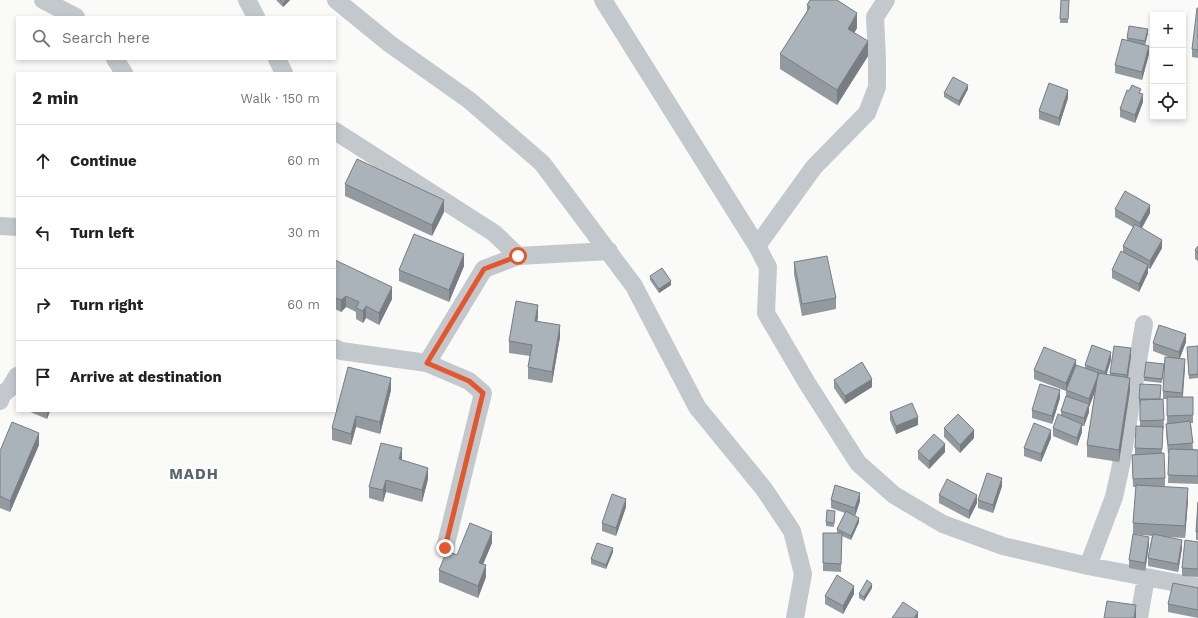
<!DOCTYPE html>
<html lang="en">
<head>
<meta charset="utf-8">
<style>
	:root { --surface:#fff; --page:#f2f2f2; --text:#222; --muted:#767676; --line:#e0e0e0 }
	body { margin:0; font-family:"Work Sans",sans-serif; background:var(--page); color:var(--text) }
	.controls { position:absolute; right:12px; top:12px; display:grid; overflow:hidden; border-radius:0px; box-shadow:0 2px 6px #0003 }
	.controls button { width:36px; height:36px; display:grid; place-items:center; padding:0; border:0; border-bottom:1px solid var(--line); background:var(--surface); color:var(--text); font:20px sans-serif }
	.stop { position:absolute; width:12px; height:12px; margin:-9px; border:3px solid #e4572e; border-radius:50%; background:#fff }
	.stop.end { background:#e4572e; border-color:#fff; box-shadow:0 1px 4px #0008 }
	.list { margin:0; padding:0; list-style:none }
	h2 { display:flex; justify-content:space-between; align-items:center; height:52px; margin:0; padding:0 16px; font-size:17px }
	h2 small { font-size:13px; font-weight:400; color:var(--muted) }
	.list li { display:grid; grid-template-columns:26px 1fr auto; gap:12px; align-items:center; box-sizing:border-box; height:72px; padding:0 16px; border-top:1px solid var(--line) }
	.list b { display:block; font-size:15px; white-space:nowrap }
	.list em { font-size:13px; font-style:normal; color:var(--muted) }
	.icon { flex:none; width:22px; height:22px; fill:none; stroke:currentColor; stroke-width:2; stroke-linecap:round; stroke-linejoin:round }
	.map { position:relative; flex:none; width:1198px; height:618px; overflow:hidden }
	.search { position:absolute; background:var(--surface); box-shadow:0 2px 6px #0003; left:16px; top:16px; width:320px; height:44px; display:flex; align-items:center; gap:10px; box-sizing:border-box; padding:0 14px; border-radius:0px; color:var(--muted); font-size:15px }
	.panel { position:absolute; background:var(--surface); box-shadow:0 2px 6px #0003; left:16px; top:72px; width:320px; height:340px; border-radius:0px }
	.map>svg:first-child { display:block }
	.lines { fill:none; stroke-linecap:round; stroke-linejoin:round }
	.minor { stroke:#c3c8cc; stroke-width:18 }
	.wall { fill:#929a9f }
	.shaded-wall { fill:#777d82 }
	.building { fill:#aab3b9; stroke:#777d82 }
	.route { stroke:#e4572e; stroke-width:5 }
	.labels { text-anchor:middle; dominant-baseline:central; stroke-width:4; stroke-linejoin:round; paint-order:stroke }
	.district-label { font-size:15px; font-weight:bold; letter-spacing:1px; fill:#57646e; stroke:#fff }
</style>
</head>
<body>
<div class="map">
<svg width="1198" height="618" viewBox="0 0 1198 618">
	<rect width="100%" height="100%" fill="#fafaf8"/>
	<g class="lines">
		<path class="minor" d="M43,0L76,17
			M247,0L256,17
			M336,0L390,44L469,100L542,163L634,286L697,407L764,489L792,531L803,574L795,618
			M603,0L757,246L768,267L766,313L807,383L858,463L894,495L943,524L1003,546L1088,566L1198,587
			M115,59L124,73
			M277,59L284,73
			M335,131L494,233L518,256
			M0,226L17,227
			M757,246L814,167L867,113L877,87V59L875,17L886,0
			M335,348L341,351L427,363L469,381L483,393L445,548
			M427,363L484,269L518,256L609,251
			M0,401L2,395L10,388L17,376
			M1088,566L1114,497L1121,465L1144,324
			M1139,618L1146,577"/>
	</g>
	<path class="wall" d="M276,0H290L283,7Z
		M1061,0H1069L1068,23H1060Z
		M807,5L857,28L854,33L868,56L837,105L780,69V54L807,11Z
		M1198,8V58L1192,57V49Z
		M1148,33L1145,45L1149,54L1142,80L1115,73V65L1127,40V38Z
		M968,89L959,106L944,97V93Z
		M1129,91L1141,93L1143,102L1135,123L1120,117V109Z
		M1068,98L1059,126L1039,119V111Z
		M345,184L444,212L432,236L345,196Z
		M1115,209L1150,213L1142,228L1162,248L1150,269L1148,268V273L1139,292L1112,278V270L1123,252V246L1133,227L1115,217Z
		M1198,246V261L1195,259V250Z
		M335,260L392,299L379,325L366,318L363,323L356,319V312L346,307L341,312L335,309Z
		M794,262L836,298V309L802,316L794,274Z
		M464,266L449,302L399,281V270Z
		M650,276L671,285L659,293L650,280Z
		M538,317L537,321L560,337L552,383L528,379V367L530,356L509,353V341Z
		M1186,342L1180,358L1185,367L1183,397L1193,415V423H1191L1193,449L1198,450V484L1168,483L1169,453L1168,454L1166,432V424L1167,423V399H1163L1164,428L1163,429L1162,453L1165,478V486H1155L1188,500L1185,538L1166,537L1182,548L1178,572L1148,566V558L1152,536L1133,534V523L1136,487H1133L1132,455L1135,454V448L1140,426V403H1139V399H1163V391L1171,358L1153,351V343Z
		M1198,346V378L1189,379L1187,351Z
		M1131,356L1128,378L1130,390L1119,462L1087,457V445L1096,388L1089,407V412L1084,426H1082V432L1077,446L1053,436V428L1061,415V411L1066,396V390L1068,386L1066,391L1034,379V370L1076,366L1085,368V365L1111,360L1106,374L1110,375V373Z
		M1164,369L1162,383L1144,381V377Z
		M834,380L872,387L845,404L834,388Z
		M391,390L380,434L356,427L351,445L332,440V428Z
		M1060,398L1052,424L1032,418V410Z
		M28,411H50L47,419Z
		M890,412L918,425L896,434L890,420Z
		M944,428L974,438L960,453L944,437Z
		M1051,438L1041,462L1024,456V448Z
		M39,445L10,512L0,508V451Z
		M918,451L945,452L929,469L918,459Z
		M402,460L428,479L422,502L386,492L383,502L369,498V487Z
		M1002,486L993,513L978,508V500Z
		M939,495L977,503L969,519L939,503Z
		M831,500L860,501L855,516L853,515L859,522L851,540L842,536L841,572L823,571V533H837V529L845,513L831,508Z
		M1198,502V540H1196V532Z
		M626,507L616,536L602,531V523Z
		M835,515L834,527L826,526V522Z
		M1198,542V577L1182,576V568Z
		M492,543L483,564L486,577L478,598L439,582V570L457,555Z
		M1149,545L1145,571L1129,568V560Z
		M613,552L606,569L591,564V559Z
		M872,588L864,601L859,598V594Z
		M1198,588V618L1168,612V604Z
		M854,594L843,614L825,604V596Z"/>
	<path class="shaded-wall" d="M286,0H290L283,7V3Z
		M857,13V28L848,44V29Z
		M1148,29V33L1145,45V41Z
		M868,41V56L837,105V90Z
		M1149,46V54L1142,80V72Z
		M968,85V89L959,106V101Z
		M1068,90V98L1059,126V118Z
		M1143,94V102L1135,123V115Z
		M444,200V212L432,236V225Z
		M1150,205V213L1140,231V223Z
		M1162,240V248L1150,269V261Z
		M464,254V266L449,302V290Z
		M1148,265V273L1139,292V284Z
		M671,281V285L659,293V289Z
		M392,287V299L379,325V313Z
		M346,296V307L341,312V300Z
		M538,305V317L535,333V321Z
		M366,306V318L363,323V311Z
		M560,325V337L552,383V372Z
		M1186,334V342L1179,360V352Z
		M1131,348V356L1127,383V375Z
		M1111,352V360L1105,380V372Z
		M1185,359V367L1182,401V393Z
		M1076,360V368L1066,391V383Z
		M1099,373V382L1089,407V412L1084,426V418L1089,404V399Z
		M391,378V390L380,434V422Z
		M1130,378V390L1119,462V450Z
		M872,379V387L845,404V396Z
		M1060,390V398L1052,424V416Z
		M47,411H50L47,419Z
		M356,416V427L351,445V434Z
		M918,417V425L896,434V426Z
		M1082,424V432L1077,446V438Z
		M974,430V438L960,453V445Z
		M1051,430V438L1041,462V454Z
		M39,433V445L10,512V501Z
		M945,444V452L929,469V461Z
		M402,448V460L399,459Z
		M428,468V479L422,502V490Z
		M1002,478V486L993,513V505Z
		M386,480V492L383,502V490Z
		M1188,488V500L1185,538V526Z
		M860,493V501L855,516V508Z
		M977,495V503L969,519V511Z
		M626,499V507L616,536V528Z
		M859,518V522L851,540V536Z
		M492,532V543L479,574V563Z
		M1149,537V545L1145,571V563Z
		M1182,540V548L1178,572V564Z
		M613,548V552L606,569V565Z
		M486,565V577L478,598V586Z
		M872,584V588L864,601V597Z
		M854,586V594L843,614V606Z
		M1136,605V618H1134Z
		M918,612V618H914Z"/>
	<path class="building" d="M280,0H286L283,3Z
		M810,0H837L857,13L848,29L868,41L837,90L780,54L810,7L807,5Z
		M1061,0H1069L1068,19H1060Z
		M1197,8H1198V50L1192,49Z
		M1129,26L1148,29L1145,41L1127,38Z
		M1122,39L1149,46L1142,72L1115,65Z
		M953,77L968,85L959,101L944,93Z
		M1049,83L1068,90L1059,118L1039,111Z
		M1132,85L1141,89L1139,93L1143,94L1135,115L1120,109L1127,90L1129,91Z
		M357,159L444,200L432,225L345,184Z
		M1125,191L1150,205L1140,223L1115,209Z
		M1135,224L1162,240L1150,261L1123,246Z
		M414,234L464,254L449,290L399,270Z
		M1198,246V253L1195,250Z
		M1121,251L1148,265L1139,284L1112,270Z
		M827,256L836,298L802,304L794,262Z
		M335,260L392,287L379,313L366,306L363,311L356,308L359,302L346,296L341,300L335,298Z
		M662,268L671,281L659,289L650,276Z
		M516,301L538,305L535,321L560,325L552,372L528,367L532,345L509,341Z
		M1159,325L1186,334L1179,352L1153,343Z
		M1092,345L1111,352L1105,372L1085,365Z
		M1114,346L1131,348L1127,375L1110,373Z
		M1198,346V374L1189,375L1187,347Z
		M1044,347L1076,360L1066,383L1034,370Z
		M1165,357L1185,359L1182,393L1163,391Z
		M862,362L872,379L845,396L834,380Z
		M1146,362L1164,364L1162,379L1144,377Z
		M1076,365L1099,373L1089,399L1066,390Z
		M348,367L391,378L380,422L356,416L351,434L332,428Z
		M1098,373L1130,378L1119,450L1087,445Z
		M1040,384L1060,390L1052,416L1032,410Z
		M1140,384L1161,385L1160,399H1139Z
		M1066,396L1089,404L1084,418L1061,411Z
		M1167,397H1193V415L1167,416Z
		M1163,399L1164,420L1140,421V400Z
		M912,403L918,417L896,426L890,412Z
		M958,414L974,430L960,445L944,428Z
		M1058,414L1082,424L1077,438L1053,428Z
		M1190,421L1193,443L1168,445L1166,424Z
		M12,422L39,433L10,501L0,496V451Z
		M1034,423L1051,430L1041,454L1024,448Z
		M1136,426L1163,427L1162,449L1135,448Z
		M934,434L945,444L929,461L918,451Z
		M381,443L402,448L399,459L428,468L422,490L386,480L383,490L369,487Z
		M1169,449L1198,450V476L1168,475Z
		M1164,453L1165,478L1133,479L1132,455Z
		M987,473L1002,478L993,505L978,500Z
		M947,479L977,495L969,511L939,495Z
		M835,485L860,493L855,508L831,500Z
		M1136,485L1188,488L1185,526L1133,523Z
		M612,494L626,499L616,528L602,523Z
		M1198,502V532H1196Z
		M827,510L835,511L834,523L826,522Z
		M846,511L859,518L851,536L837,529Z
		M470,523L492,532L479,563L486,565L478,586L439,570L447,551L457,555Z
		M823,533H842L841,564L823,563Z
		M1133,534L1149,537L1145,563L1129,560Z
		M1153,534L1182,540L1178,564L1148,558Z
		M1185,540L1198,542V569L1182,568Z
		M597,543L613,548L606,565L591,559Z
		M837,575L854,586L843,606L825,596Z
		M867,580L872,584L864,597L859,594Z
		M1173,583L1198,588V610L1168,604Z
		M1107,601L1136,605L1134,618H1104Z
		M903,602L918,612L914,618H892Z"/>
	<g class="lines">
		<path class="route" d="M445,548L483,393L469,381L427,363L484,269L518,256"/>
	</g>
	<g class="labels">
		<g class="district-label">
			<text x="194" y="474">MADH</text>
		</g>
	</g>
</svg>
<div class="controls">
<button>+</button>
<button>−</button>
<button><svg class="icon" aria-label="locate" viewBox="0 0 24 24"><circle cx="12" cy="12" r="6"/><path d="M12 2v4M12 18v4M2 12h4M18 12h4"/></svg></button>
</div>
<div class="stop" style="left:518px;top:256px"></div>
<div class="stop end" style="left:445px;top:548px"></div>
<div class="search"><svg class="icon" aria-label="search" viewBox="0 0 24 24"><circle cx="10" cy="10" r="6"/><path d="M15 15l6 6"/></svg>Search here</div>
<section class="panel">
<h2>2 min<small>Walk · 150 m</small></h2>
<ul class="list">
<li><svg class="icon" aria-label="ahead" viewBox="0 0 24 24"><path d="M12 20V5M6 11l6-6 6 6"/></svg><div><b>Continue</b></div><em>60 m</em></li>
<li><svg class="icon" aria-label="left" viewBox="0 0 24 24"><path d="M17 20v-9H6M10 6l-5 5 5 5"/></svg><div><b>Turn left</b></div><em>30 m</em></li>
<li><svg class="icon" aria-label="right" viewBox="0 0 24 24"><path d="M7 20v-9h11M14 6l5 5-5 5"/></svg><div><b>Turn right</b></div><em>60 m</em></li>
<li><svg class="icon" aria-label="arrive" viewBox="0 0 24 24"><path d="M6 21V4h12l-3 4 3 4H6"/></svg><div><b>Arrive at destination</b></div></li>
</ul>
</section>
</div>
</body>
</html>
